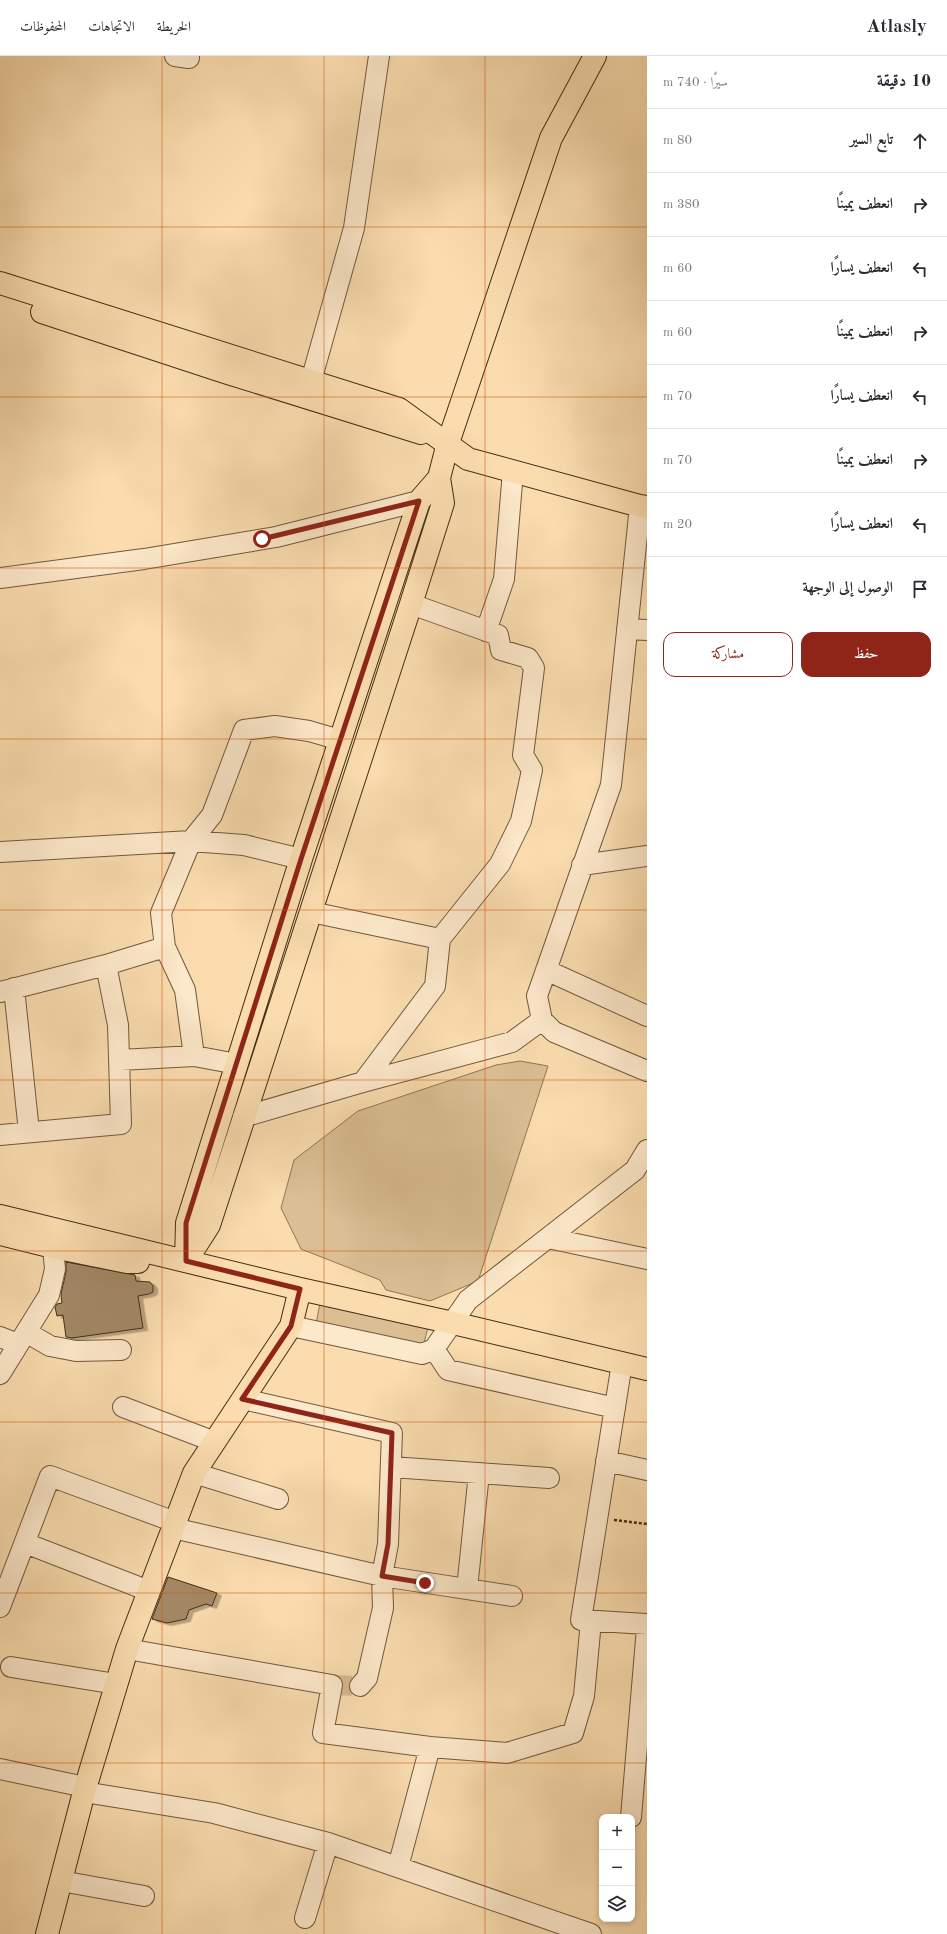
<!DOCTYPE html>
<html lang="ar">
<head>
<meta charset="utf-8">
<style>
	:root { --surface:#fff; --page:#f7f7f7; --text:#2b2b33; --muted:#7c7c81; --line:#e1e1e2; --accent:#8f2418 }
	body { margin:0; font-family:"Old Standard TT",Amiri,serif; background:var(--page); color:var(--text); direction:rtl }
	.controls { position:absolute; right:12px; bottom:12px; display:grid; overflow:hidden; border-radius:8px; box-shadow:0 2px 6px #0003 }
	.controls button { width:36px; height:36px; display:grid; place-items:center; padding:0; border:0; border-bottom:1px solid var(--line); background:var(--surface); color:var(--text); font:20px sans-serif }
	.stop { position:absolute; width:12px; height:12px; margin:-9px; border:3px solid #8f2418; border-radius:50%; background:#fff }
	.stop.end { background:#8f2418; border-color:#fff; box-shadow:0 1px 4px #0008 }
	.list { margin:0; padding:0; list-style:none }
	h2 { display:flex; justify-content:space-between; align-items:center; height:52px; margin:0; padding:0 16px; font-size:17px }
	h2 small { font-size:13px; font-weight:400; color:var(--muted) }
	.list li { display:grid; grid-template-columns:26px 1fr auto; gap:12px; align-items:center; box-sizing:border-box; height:64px; padding:0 16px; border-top:1px solid var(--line) }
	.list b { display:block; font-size:15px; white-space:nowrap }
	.list em { font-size:13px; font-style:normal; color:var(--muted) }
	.actions { display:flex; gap:8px; padding:12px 16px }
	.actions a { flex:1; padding:9px 0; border:1px solid var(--accent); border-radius:12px; text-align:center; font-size:14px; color:var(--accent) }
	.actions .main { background:var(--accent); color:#fff }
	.icon { flex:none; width:22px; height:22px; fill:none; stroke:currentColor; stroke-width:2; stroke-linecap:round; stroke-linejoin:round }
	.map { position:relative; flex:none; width:647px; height:1878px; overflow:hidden; direction:ltr }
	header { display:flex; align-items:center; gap:24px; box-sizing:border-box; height:56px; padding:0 20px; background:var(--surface); border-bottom:1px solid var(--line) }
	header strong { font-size:19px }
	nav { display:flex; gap:22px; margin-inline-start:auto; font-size:14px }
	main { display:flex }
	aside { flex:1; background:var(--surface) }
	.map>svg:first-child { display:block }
	.green { fill:#dbbe94; stroke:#907655 }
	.building { fill:#a38865; stroke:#452d16; filter:url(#shadow) }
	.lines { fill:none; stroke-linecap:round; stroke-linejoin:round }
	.minor-tunnel { stroke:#d6b990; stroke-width:20; stroke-dasharray:20 10; stroke-linecap:butt }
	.minor-casing { stroke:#72593c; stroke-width:22 }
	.major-casing { stroke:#452d16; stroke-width:24 }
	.path { stroke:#452d16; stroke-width:2.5; stroke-dasharray:3 2; stroke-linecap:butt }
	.minor { stroke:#fce8ca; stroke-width:20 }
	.major { stroke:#fadcae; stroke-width:22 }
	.route { stroke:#8f2418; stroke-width:5 }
	.grid { fill:none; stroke:#d8550d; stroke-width:1; stroke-opacity:0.55 }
</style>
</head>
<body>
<header>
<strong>Atlasly</strong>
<nav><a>الخريطة</a><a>الاتجاهات</a><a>المحفوظات</a></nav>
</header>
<main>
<aside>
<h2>10 دقيقة<small>سيرًا · 740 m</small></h2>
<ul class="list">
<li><svg class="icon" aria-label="ahead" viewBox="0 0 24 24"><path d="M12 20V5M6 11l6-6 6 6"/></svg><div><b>تابع السير</b></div><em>80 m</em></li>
<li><svg class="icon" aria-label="right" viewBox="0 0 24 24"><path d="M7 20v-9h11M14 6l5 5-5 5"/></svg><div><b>انعطف يمينًا</b></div><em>380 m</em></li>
<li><svg class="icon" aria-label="left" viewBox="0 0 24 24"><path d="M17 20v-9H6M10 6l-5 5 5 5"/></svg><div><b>انعطف يسارًا</b></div><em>60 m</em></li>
<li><svg class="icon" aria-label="right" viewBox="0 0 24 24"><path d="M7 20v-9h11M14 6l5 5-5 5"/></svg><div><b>انعطف يمينًا</b></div><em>60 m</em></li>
<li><svg class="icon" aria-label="left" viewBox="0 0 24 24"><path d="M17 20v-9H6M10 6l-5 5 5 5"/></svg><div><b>انعطف يسارًا</b></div><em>70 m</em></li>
<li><svg class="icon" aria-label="right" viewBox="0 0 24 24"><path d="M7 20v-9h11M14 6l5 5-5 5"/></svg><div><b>انعطف يمينًا</b></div><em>70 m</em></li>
<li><svg class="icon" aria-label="left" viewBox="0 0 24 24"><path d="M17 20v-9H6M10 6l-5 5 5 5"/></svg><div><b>انعطف يسارًا</b></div><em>20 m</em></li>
<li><svg class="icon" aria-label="arrive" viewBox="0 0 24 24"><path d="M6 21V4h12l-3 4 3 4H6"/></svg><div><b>الوصول إلى الوجهة</b></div></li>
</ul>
<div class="actions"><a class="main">حفظ</a><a>مشاركة</a></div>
</aside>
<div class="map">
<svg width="647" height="1878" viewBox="0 0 647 1878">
	<defs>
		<filter id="shadow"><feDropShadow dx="4.5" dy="2.5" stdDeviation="0" flood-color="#0004"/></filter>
	</defs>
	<rect width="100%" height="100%" fill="#fadcae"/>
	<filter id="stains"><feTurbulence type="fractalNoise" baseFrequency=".005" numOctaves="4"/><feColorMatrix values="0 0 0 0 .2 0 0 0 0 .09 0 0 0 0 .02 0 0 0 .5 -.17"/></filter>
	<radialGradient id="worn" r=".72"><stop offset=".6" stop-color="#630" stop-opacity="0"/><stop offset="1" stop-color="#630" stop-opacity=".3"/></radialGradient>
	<path class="green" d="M520,1005L548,1010L478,1225L430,1245L386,1234L380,1224L301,1193L281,1152L294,1104L358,1055L496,1009Z
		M320,1247L428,1271L423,1291L316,1268Z"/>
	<path class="building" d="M66,1206L135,1219L136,1225L150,1226L153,1230V1236L149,1238L138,1240L143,1272L72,1282L66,1281L63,1259L57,1260L55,1251L57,1248L62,1247L61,1238L66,1216Z
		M168,1521L217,1537L212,1550L206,1548L189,1554L186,1563L167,1567L152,1563Z"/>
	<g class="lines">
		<path class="minor-tunnel" d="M332,1629L360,1630"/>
		<g class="minor-casing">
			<path id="minor" d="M175,0L189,2
				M311,325L354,172L379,0
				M640,450L611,729L537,940L542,964L554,976L647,1015
				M0,522L144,503L276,481L419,445
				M627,573L647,574
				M486,575L504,523L513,415
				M0,796L191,785L244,789L301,803
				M582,809L647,800
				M311,856L440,883
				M165,891L185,934L194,1000
				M546,914L647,960
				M14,932L29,1076
				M0,936L106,909L165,891L161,857L191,785L212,759L244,674L275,670L309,675L340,684
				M120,1004L194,1000L237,1008
				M363,1026L435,930L440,883L500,808L521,765L532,714L523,699L534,612L528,602L501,594L498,579L411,548
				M243,1061L363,1026L512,986L542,964
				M0,1079L121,1068L118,969L106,909
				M548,1182L647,1203
				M291,1270L422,1298L434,1293L468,1244L635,1114L647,1094
				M26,1276L50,1290L76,1295L121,1294
				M0,1281L18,1288
				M434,1293L448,1314L615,1352
				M622,1307L581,1564L647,1568
				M0,1318L49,1239L55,1213L53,1191L57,1175
				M243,1343L392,1377L388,1488L382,1520L383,1552L367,1622L360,1630
				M123,1351L215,1386
				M606,1405L647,1414
				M391,1411L549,1422
				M194,1417L278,1443
				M173,1472L382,1520L512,1540
				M25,1487L149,1535
				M467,1533L479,1417
				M0,1551L50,1420L175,1466
				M127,1593L332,1629L323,1677L430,1691L507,1697L573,1677L584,1640L591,1565
				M11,1611L116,1628
				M0,1713L85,1731
				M84,1736L214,1757L328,1787L591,1878
				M631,1761L647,1572
				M398,1811L430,1691
				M61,1825L144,1840
				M305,1862L328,1787"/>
		</g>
		<g class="major-casing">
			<path id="major" d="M0,227L399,353L468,403L640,450L647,451
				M42,256L228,317L421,377
				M0,1160L300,1233L453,1267L647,1313
				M0,1178L53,1191L127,1206H138
				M186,1205L187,1167L301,803L419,445L439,422L448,387L551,82L595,0
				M186,1205L209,1169L411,548L443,447L439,422
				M47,1878L84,1736L127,1593L194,1417L291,1270L300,1233"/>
		</g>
		<path class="path" d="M614,1464L647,1468"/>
		<use href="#minor" class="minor"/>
		<use href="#major" class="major"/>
	</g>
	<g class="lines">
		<path class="route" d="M262,483L419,445L301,803L186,1167V1205L300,1233L291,1270L242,1343L392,1377L388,1488L382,1520L425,1527"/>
	</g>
	<path class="grid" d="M162,0V1878M324,0V1878M485,0V1878M0,171H647M0,341H647M0,512H647M0,683H647M0,854H647M0,1024H647M0,1195H647M0,1366H647M0,1537H647M0,1707H647"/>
	<rect width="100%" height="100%" filter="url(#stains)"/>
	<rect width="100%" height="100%" fill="url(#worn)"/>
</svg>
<div class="controls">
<button>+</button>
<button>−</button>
<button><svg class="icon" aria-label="layers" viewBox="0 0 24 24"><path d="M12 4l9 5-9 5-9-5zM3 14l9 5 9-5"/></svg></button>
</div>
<div class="stop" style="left:262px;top:483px"></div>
<div class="stop end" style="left:425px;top:1527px"></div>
</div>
</main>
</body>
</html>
